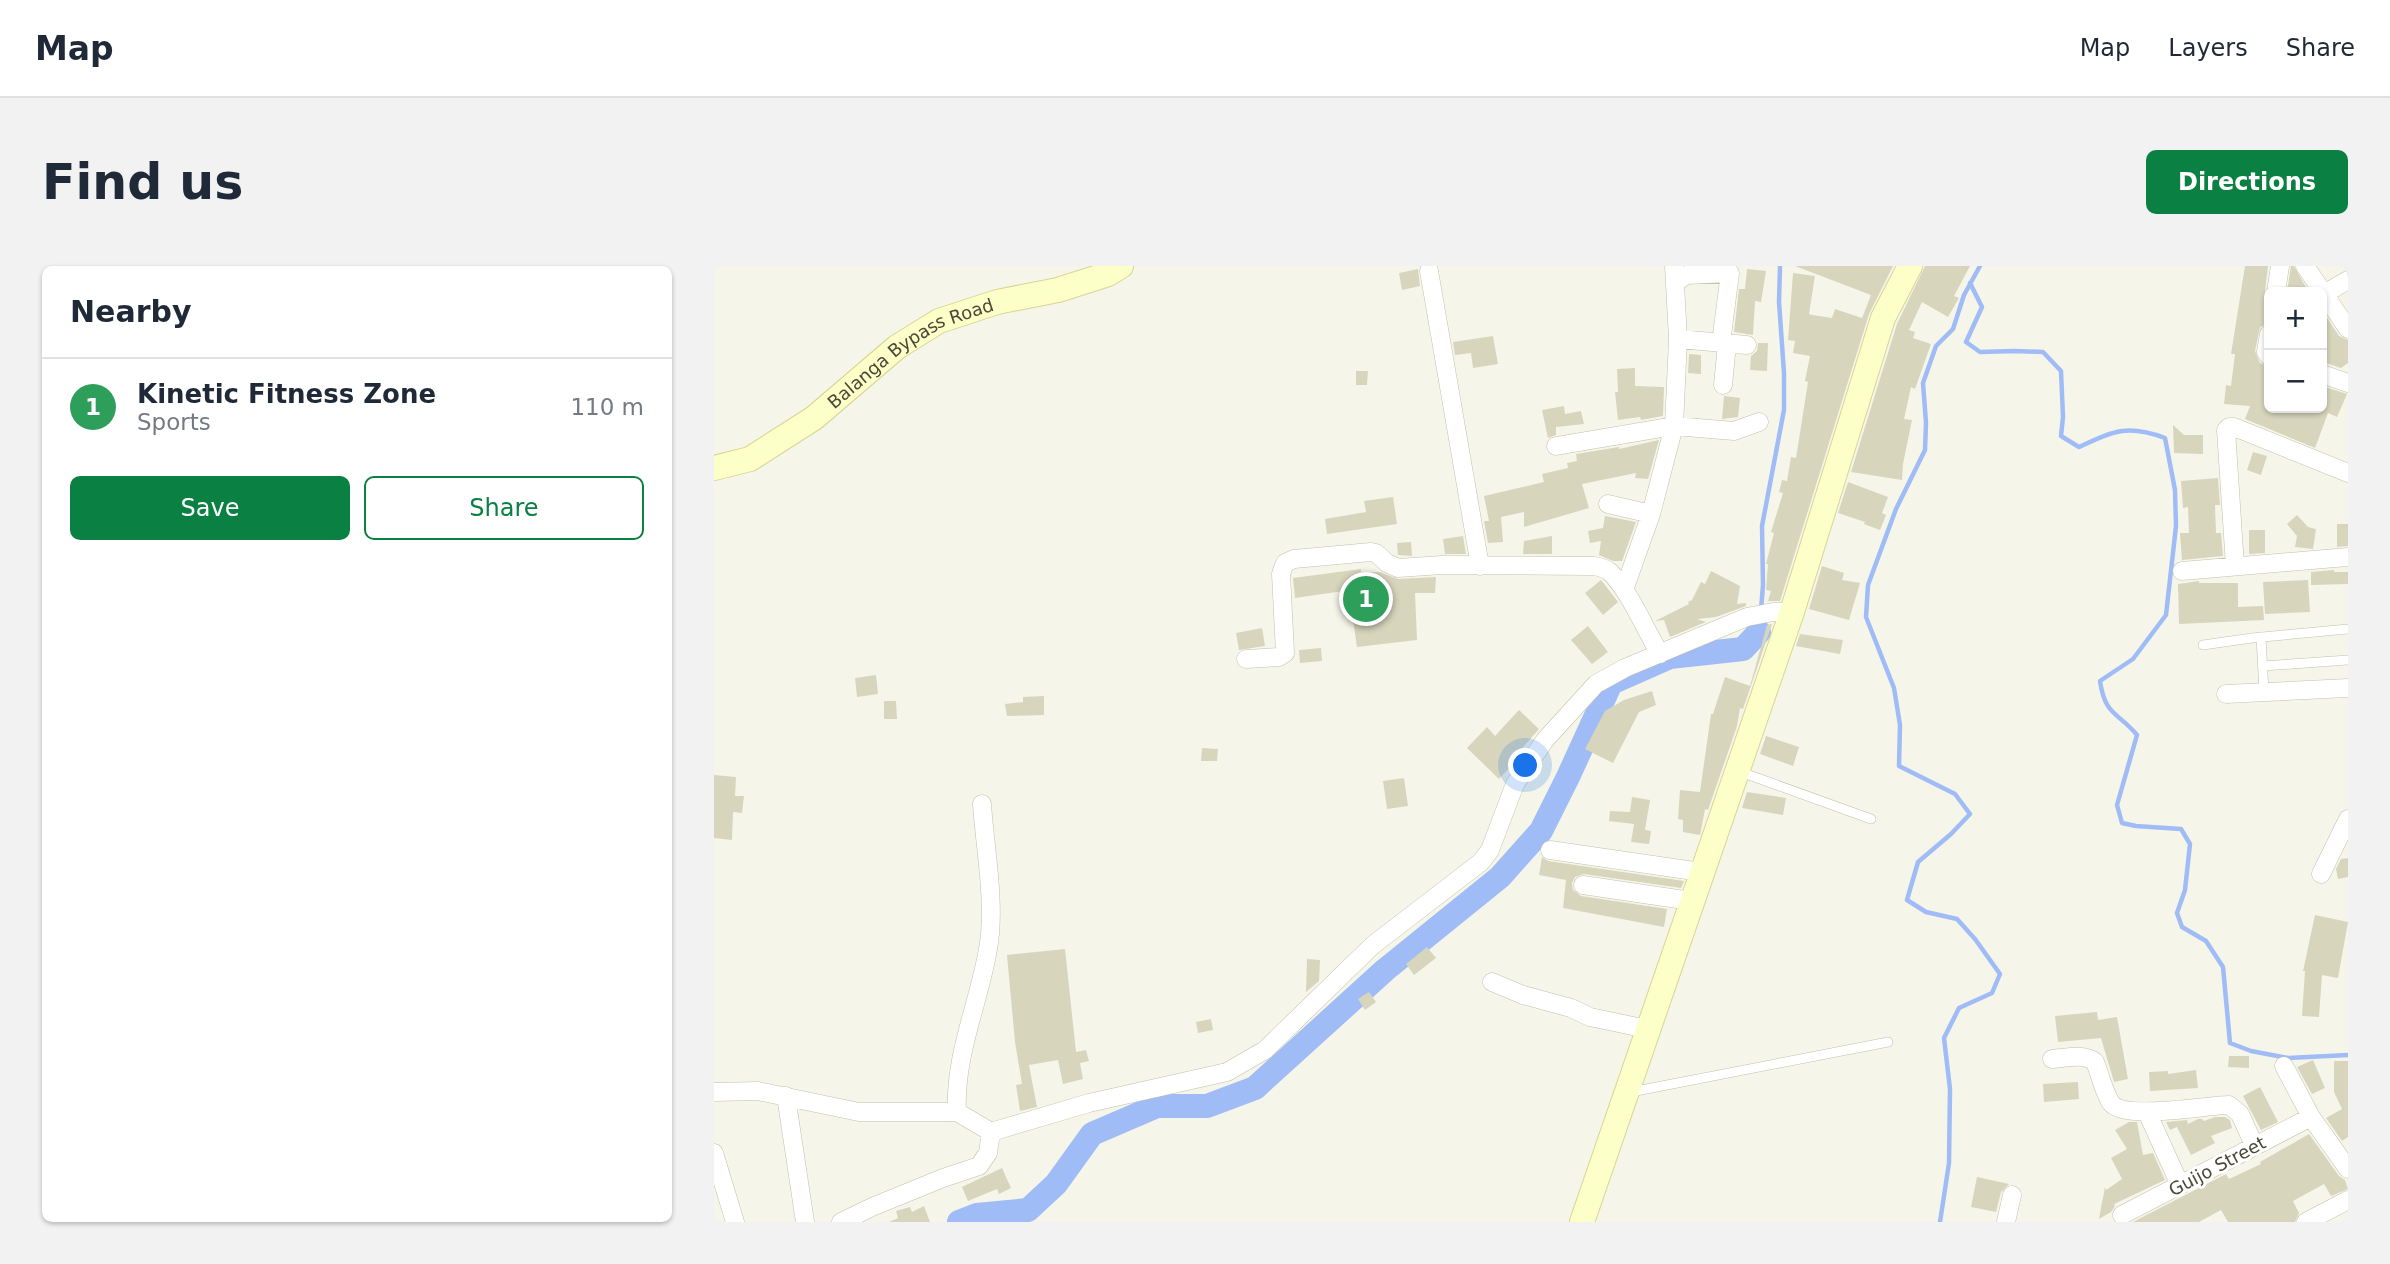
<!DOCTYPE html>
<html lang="en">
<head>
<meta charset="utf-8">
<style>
	:root { --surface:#fff; --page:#f2f2f3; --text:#1f2937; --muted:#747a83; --line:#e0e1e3; --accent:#0b8043 }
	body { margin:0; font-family:"DejaVu Sans",sans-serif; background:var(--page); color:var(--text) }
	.controls { position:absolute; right:21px; top:21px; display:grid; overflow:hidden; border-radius:10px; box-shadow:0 2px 5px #0004 }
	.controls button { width:63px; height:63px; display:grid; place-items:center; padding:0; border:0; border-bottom:2px solid var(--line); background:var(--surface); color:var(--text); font:35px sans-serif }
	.you { position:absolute; left:812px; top:500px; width:24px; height:24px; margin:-18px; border:5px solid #fff; border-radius:50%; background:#1a73e8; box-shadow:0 0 0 10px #1a73e833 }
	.badge { display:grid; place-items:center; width:46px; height:46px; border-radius:50%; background:var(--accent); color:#fff; font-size:23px; font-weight:700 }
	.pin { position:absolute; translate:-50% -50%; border:4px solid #fff; box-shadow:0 2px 7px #0006 }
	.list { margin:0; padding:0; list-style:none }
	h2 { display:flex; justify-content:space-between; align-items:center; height:91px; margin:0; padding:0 28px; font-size:30px }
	h2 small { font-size:23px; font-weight:400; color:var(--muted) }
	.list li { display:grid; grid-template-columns:46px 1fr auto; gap:21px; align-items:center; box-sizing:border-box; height:98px; padding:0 28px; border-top:2px solid var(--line) }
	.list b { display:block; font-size:26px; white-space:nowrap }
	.list p { margin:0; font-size:23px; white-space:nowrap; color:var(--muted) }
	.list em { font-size:23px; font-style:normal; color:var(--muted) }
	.actions { display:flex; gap:14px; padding:21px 28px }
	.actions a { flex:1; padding:16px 0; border:2px solid var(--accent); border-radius:10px; text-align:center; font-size:24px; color:var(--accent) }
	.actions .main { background:var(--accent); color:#fff }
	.map { position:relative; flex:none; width:1634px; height:956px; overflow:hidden; border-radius:10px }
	header { display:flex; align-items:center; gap:42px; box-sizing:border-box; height:98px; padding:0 35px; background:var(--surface); border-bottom:2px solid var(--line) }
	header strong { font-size:33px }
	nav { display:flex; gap:38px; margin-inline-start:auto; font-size:24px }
	.intro { display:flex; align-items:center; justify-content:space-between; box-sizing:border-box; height:168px; padding:0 42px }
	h1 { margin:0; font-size:49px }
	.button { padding:18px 32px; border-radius:10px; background:var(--accent); color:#fff; font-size:24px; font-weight:700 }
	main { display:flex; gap:42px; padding:0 42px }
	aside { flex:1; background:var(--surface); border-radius:10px; box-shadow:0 2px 5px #0004 }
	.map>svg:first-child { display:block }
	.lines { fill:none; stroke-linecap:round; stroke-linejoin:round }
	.stream { stroke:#a0bcf7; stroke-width:4.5 }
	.river { stroke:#a0bcf7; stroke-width:24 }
	.building { fill:#d8d5bd }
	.lane-casing { stroke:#c2c1aa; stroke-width:10 }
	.street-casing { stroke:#c2c1aa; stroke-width:19 }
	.secondary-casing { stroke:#d6d693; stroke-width:26 }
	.lane { stroke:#fff; stroke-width:9 }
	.street { stroke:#fff; stroke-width:18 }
	.secondary { stroke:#fdffc9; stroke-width:24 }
	.labels { text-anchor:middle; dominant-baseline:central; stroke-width:6; stroke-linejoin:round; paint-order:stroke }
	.street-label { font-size:18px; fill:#4a4836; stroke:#fff }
</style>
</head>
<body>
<header>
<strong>Map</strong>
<nav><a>Map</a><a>Layers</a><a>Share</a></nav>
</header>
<div class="intro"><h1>Find us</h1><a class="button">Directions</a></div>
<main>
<aside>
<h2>Nearby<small></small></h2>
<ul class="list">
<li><span class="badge" style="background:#2e9e5b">1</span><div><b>Kinetic Fitness Zone</b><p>Sports</p></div><em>110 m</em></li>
</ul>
<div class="actions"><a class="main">Save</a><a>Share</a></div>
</aside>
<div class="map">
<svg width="1634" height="956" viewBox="0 0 1634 956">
	<rect width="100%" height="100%" fill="#f6f5e9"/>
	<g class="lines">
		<path class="stream" d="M1256,17L1268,41L1252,76L1266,86L1300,85L1329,86L1347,105L1349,151L1347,170L1365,181C1400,165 1413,158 1451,172L1461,224L1462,260L1452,349L1419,393L1386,415C1391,450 1404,446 1423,469L1403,539L1408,557L1422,560L1467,563L1476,578L1471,624L1463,647L1468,661L1492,675L1509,701L1516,777L1537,785L1574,792L1634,789
			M1047,344L1049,319L1048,260L1070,144V107L1065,36L1066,0
			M1045,366L1046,353
			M1226,956L1235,897L1236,823L1230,772L1245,742L1278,727L1286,708L1261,673L1243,653L1212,646L1193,634L1204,596L1237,568L1256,548L1241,528L1185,500L1186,459L1180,422L1152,351L1154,319L1182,243L1211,184L1212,157L1209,117L1222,80L1239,63L1250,29L1266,0"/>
		<path class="river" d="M245,956L263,949L314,944L342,918L378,868L443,840H493L541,822L671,704L786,611L827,565L854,511L897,417L956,391L1029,383L1045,366"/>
	</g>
	<path class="building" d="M1081,0H1179L1155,48L1066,335H1054L1057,325L1052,324L1054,298H1052L1060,267L1057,266L1069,227L1065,226L1068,214L1073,215L1077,191L1082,192L1094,116L1091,115L1096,90L1079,87L1081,75L1074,74L1079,7L1101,10L1095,48L1098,49L1118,52L1121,43L1148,52L1157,29Z
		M1211,0H1256L1240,30L1245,32L1234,51L1208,36L1195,64L1201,66L1199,72L1217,78L1201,123L1197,121L1190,153L1198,154L1189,198L1188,214L1137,206L1183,58Z
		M1531,0H1554L1551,25L1555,35V57L1546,61L1541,85L1546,97L1555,101V142H1608V120L1633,128L1623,151L1614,147L1601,182L1531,153L1536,140L1510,138L1512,119L1517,120L1521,88H1517Z
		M1577,0H1580L1594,25L1592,26H1573Z
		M704,3L706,20L688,24L685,7Z
		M1033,3L1052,5L1047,36L1041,35L1039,69L1020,66L1025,23H1031Z
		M1613,52L1625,70L1634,74V97L1627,102L1612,97L1608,91V55Z
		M779,70L784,98L759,102L757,87L741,89L739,76Z
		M1044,77H1054L1053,105L1036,104L1037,90L1043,85Z
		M975,88L987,89V108L974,107Z
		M921,102V120L950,121L949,150L927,154L926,151L904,154L901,126H904L903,103Z
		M642,105H654L653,119H642Z
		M1010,130L1026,132L1024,151L1008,153Z
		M850,140L851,148L867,145L870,158L842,161V169L834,172L828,144Z
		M1459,159L1470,169H1489V188L1460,187Z
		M945,174L934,213L921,212L922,207L868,218L875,242L810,261V246L787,251L789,276L774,277L770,255H775L770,230L830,216L828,208L854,202L853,197L863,195L862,188L905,181V183Z
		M1539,186L1553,190L1547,209L1533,204Z
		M1504,212L1506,239H1501L1502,267H1507L1509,290L1468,294L1466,267H1475L1474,241L1469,242L1467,215Z
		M1134,216L1174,231L1168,247L1172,249L1166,264L1150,258L1151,256L1124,247Z
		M679,231L683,258L613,268L611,253L652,246L650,235Z
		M1583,249L1594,261L1602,263L1599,283L1581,281L1583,270L1573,258Z
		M891,250L922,256L908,295H899L885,289L887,275L876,277L874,265L889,262Z
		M1623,258H1634V280L1623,281Z
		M1535,264H1551V287L1535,288Z
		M749,270L752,288H731L729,273Z
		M838,270V288H809L810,275Z
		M697,276L698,290L684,289L683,277Z
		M1108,300L1130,307L1128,314L1146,317L1135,354L1095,343Z
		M647,303V306H666L684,313L722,311L721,327H701L703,374L643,381L638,347L664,343V320L581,332L579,312Z
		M1620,304V306H1634V318L1597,319V306Z
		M997,305L1026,320L1023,338L1032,337V340L1002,351L983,353L992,356L956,371L950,354L941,355L975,338L974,336L978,334L987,316L991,318Z
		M887,314L904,336L889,349L871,327Z
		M1594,314L1596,346L1551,348L1549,316Z
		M1485,315V317H1524V341L1549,340L1550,354L1465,358L1464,318Z
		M1058,358L1029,443L1026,442L1023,460L994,544L991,543L986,569L969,566V554L964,553L966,524L986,526L997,448H999L1011,411L1036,420L1053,359Z
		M874,360L894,386L878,398L857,374Z
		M548,362L551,380L525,384L522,367Z
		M1086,368L1129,374L1126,388L1082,380Z
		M607,382L608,395L586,397L585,384Z
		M162,409L164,428L143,431L141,412Z
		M938,425L942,439L925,446L899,497L871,483L891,445L910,434Z
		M330,430V449L293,450L291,438L309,436V431Z
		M170,435H182L183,453H170Z
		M805,444L825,463L802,489L805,492L803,494L785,513L753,482L773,461L781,470Z
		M1052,470L1085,481L1079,500L1046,488Z
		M488,482L504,483L503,495H487Z
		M0,509L22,511L21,530H30L28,547L19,546L18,574L0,572Z
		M690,512L694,540L673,543L669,515Z
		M1033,526L1072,532L1069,549L1028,542Z
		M918,531L936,534L931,564L937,565L935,578L917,576L920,558L895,555L896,545L916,546Z
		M828,591L834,595L970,615L967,622L870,608L861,611L858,617L859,624L867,630L953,643L950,661L849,642L852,614L825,609Z
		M1634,592V611L1624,613L1622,603L1627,593Z
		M1601,649L1634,656L1624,712L1608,709L1605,751L1588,750L1591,705H1589Z
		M713,681L722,692L700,709L692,698Z
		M351,683L362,786L372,784L375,795L366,797L369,813L349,818L344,794L315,799L323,841L306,845L302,819L308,818L301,776L293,689Z
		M593,693L606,694L605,715L592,726Z
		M655,726L662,736L651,744L644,733Z
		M1383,746L1384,754L1403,751L1414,813L1400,816L1387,772L1344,776L1341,750Z
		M497,753L499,764L484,767L482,756Z
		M1515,790H1535V802L1514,801Z
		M1599,794L1611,822L1598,828L1583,801Z
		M1620,795H1634V871L1628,875L1612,852L1628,843L1620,826Z
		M1482,804L1484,822L1436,825L1435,806L1454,805V808Z
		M1364,816L1365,833L1330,836L1329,818Z
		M1546,821L1564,856L1547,864L1529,830Z
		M1501,851H1511L1516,854L1518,862L1497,870L1501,877L1477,889L1463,861L1456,864L1452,856L1473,854L1474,858L1484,853H1488L1490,855Z
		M1415,856H1423L1429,889L1439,887L1451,914L1400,938L1401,940L1397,946L1385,953L1391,921L1392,924L1408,913L1397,892L1413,883L1401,864Z
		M1595,868L1625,910L1631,914L1634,923L1617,930L1610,918L1579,935L1585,947L1581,956H1514L1507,944L1485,956H1419L1512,908L1515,913L1547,898L1546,896Z
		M288,902L297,922L285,928L283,923L254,935L248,921Z
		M1263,911L1295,918L1287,926L1282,946L1257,941Z
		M210,940L216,956H175L184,952L182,945L196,941L198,946Z"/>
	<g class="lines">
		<g class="lane-casing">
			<path id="lane" d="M1547,371L1550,426
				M1489,379L1538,372L1634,363
				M1549,400L1634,394
				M1024,505L1157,553
				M917,826L1174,776"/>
		</g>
		<g class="street-casing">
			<path id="street" d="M1591,0L1634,63
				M715,5L766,300
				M961,17L972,9L1016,7L1007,77
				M1562,26L1566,0
				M1610,28L1634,14
				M1555,68L1552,86L1555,90
				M964,73L1033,79
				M1608,108L1634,117
				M1009,119L1013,78
				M842,180L960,160L1020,165L1045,156
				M894,238L937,248
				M1521,300L1512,164L1515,161H1520L1634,207
				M1468,305L1634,291
				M910,324L937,248L960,160L964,73L960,0
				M532,393L565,391L571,387L567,308L571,297L580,293L657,286L662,287L673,297L684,302L728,299L880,300C886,301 891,302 896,306C916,326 931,363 946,388
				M1512,428L1634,422
				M836,584L987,606
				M1607,608L1634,553
				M869,619L977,635
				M778,716L809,729L857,742L876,751L933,763
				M1338,793C1352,792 1370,787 1381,796C1386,808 1390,827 1397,837C1411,855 1492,839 1515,839L1526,848L1540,879
				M1570,800L1597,851L1634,903
				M0,826L44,825L145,846H243L277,866L375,837L513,806L551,784L659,679L767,596L776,584L801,518L831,474L882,418L911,402L1033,351L1059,346H1078
				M72,830L91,956
				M243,846C240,790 265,737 274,683C282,639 271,583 268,538
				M1433,846L1466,919
				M0,887L21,956
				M1408,949L1597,851
				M127,956L158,941L229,912L265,900L274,887L277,866
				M1292,956L1298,929
				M1592,956L1634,934"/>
		</g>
		<g class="secondary-casing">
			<g id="secondary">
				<path id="s1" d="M0,202L36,193L100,152L183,81L225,55L283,36L344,24L394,8L407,0"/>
				<path d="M868,956L1078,346L1169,52L1196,0"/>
			</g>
		</g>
		<use href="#lane" class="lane"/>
		<use href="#street" class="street"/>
		<use href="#secondary" class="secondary"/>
	</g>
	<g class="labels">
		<g class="street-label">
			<text stroke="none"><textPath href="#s1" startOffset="231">Balanga Bypass Road</textPath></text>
			<text transform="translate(1503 900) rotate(-28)">Guijo Street</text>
		</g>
	</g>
</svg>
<div class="controls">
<button>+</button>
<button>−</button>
</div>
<div class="you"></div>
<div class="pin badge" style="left:652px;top:333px;background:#2e9e5b">1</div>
</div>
</main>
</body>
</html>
